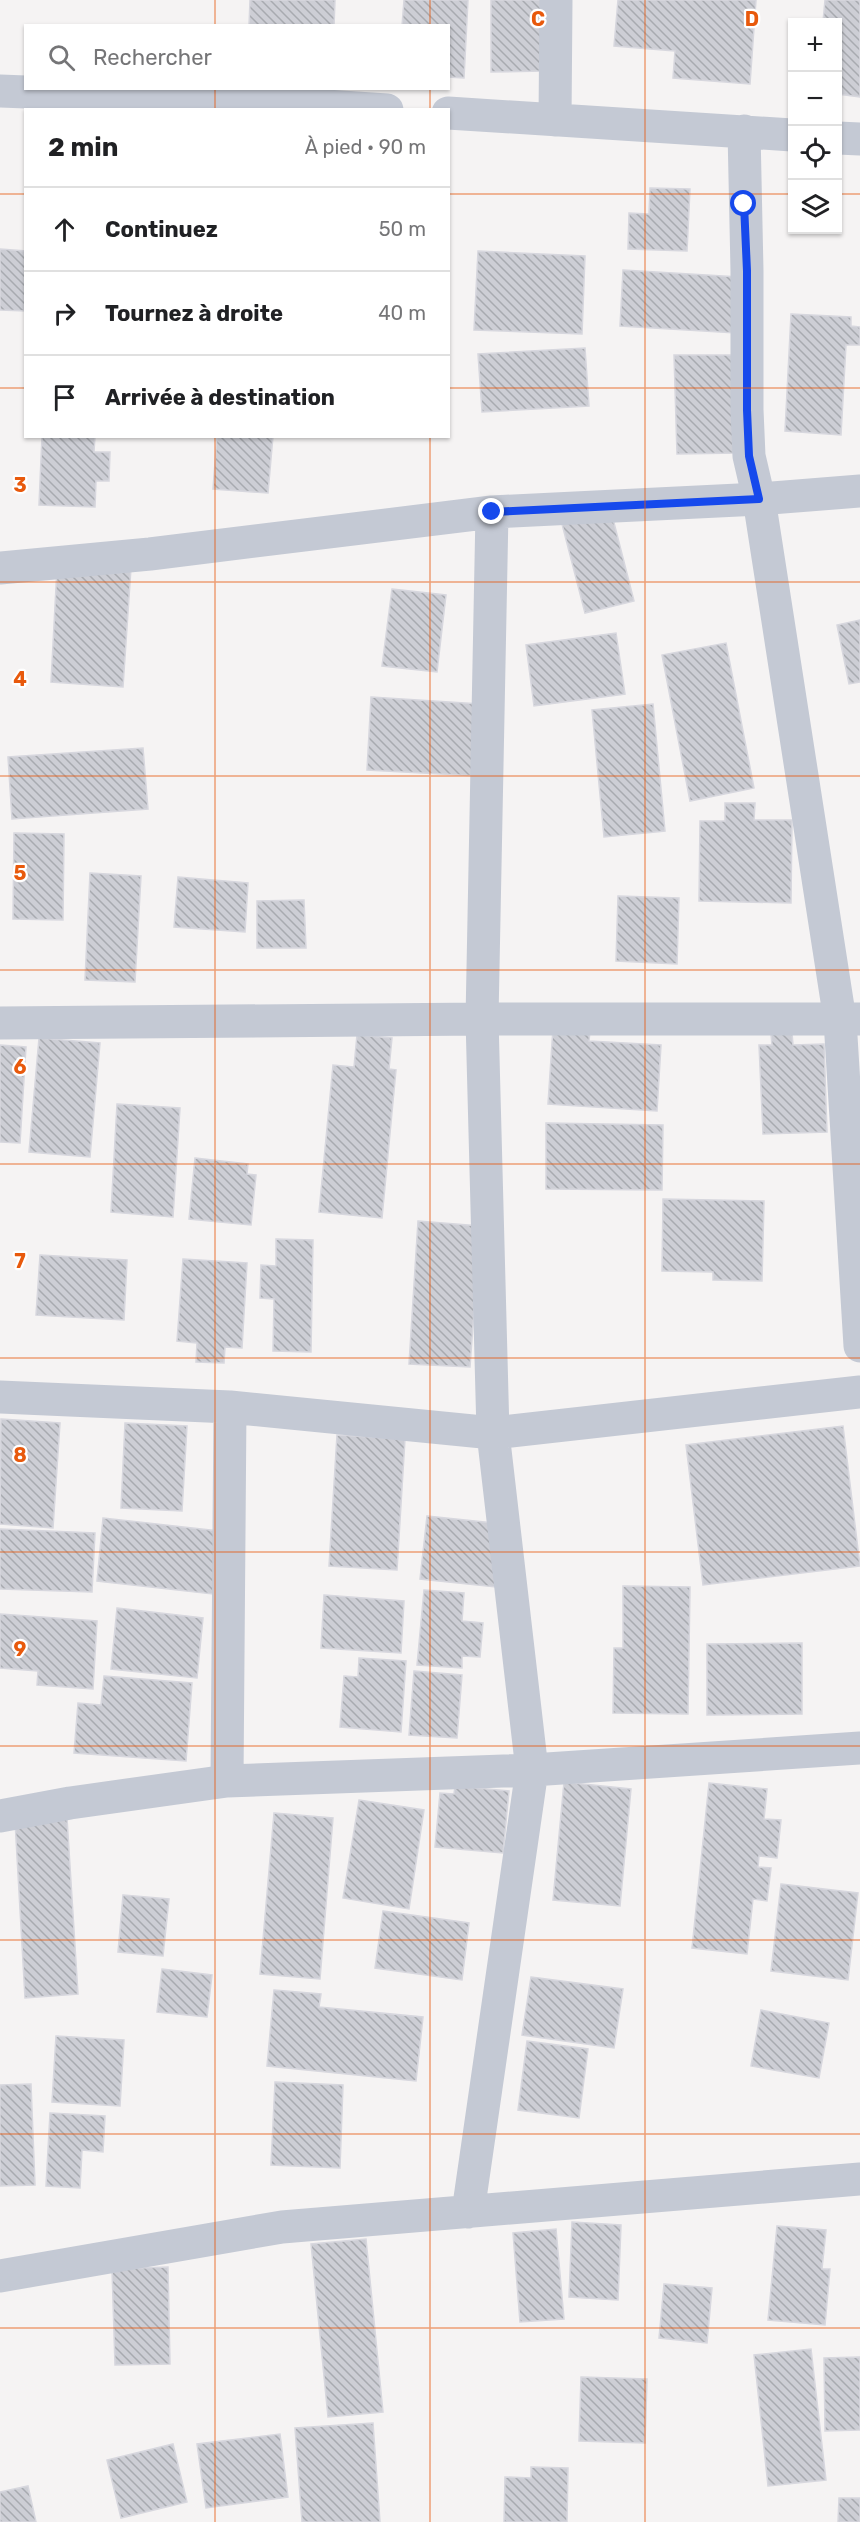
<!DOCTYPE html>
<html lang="fr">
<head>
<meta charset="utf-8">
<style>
	:root { --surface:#fff; --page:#f6f6f6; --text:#202124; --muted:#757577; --line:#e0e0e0 }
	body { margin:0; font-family:Rubik,sans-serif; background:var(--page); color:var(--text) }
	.controls { position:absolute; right:18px; top:18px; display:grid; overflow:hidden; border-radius:0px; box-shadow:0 2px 4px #0004 }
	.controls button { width:54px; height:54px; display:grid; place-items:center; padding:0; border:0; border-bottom:2px solid var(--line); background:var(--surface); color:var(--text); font:30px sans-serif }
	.stop { position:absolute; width:18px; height:18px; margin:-14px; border:4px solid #1649ec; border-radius:50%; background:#fff }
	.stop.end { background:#1649ec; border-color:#fff; box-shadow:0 2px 6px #0008 }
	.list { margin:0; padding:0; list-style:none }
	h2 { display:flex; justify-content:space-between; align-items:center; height:78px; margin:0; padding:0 24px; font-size:26px }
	h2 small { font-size:20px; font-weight:400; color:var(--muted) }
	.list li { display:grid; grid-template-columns:39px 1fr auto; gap:18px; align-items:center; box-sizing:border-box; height:84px; padding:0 24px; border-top:2px solid var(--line) }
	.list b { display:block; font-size:22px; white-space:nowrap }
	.list em { font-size:20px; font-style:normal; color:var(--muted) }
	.icon { flex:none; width:33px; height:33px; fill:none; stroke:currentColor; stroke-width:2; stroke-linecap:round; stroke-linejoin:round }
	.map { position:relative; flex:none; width:860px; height:2522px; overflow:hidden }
	.search { position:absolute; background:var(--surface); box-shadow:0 2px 4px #0004; left:24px; top:24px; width:426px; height:66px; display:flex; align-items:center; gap:15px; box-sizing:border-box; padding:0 21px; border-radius:0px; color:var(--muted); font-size:22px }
	.panel { position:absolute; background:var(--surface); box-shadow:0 2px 4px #0004; left:24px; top:108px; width:426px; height:330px; border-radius:0px }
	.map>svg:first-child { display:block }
	.building { fill:url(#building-back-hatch); stroke:#d7d7de; stroke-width:1.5 }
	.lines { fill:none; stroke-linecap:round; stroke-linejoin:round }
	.street { stroke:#c4c9d4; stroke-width:33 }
	.route { stroke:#1649ec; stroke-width:8 }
	.grid { fill:none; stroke:#e8590c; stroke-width:1.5; stroke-opacity:0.55 }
	.grid-label { font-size:20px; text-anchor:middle; font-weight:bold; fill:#e8590c; stroke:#fff; stroke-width:4.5; stroke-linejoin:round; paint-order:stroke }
</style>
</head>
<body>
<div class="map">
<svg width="860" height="2522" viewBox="0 0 860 2522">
	<defs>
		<pattern id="building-back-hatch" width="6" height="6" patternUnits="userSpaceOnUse" patternTransform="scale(1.5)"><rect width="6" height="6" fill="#cdced5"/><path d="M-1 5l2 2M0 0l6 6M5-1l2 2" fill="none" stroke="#a8aab0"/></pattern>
	</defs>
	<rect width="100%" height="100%" fill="#f5f3f3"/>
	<path class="building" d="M250,0H335L334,26H249Z
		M404,0H468L464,78L448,77V26H402Z
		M491,0H543V71L491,72Z
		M618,0H756L750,84L673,78L675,51L614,46Z
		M825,0H860V97L838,94V22H823Z
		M650,188L690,189L687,251L628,249L629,213L649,214Z
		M0,249L26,251V311L0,310Z
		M478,251L585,256L582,334L474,330Z
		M623,270L739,277L736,333L620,326Z
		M791,314L851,317V326L860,327V345H846L841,435L785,431Z
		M585,348L589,406L482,412L478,354Z
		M674,355H734L737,453L677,454Z
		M42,436H95L94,452H110L109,481H96L95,507L39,505Z
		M217,436H273L268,493L213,489Z
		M611,511L634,601L585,613L562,524Z
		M58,549L132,553L123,687L51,682Z
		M392,589L446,595L437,672L382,666Z
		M860,620V682L849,684L837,625Z
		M616,633L625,694L534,706L526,645Z
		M726,643L754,788L690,801L662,655Z
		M371,697L480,704L477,776L367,770Z
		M653,704L665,831L604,837L592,710Z
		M143,748L148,809L12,819L8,757Z
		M725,803H755L754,820H792L791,903L699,901L700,821H725Z
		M14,833L64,834L63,920L13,919Z
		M90,873L141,876L135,982L85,980Z
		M178,877L248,883L245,932L174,927Z
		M618,896L679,898L677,964L616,961Z
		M304,900L306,948H257V901Z
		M553,1028L590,1031L589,1041L661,1045L657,1111L548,1104Z
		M792,1033L793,1045L824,1044L827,1132L763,1134L759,1045H772L771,1034Z
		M357,1035L392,1038L389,1069L396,1070L382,1218L319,1212L333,1065L354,1067Z
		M39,1038L100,1043L90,1157L29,1152Z
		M0,1045L26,1047L20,1143L0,1142Z
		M117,1104L180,1108L173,1217L111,1212Z
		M546,1123L663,1125L662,1190L546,1189Z
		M195,1158L248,1164L247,1174L256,1175L251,1225L189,1219Z
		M663,1199L764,1201L762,1281L713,1280V1272L662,1271Z
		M418,1221L480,1226L470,1367L409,1364Z
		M276,1239L313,1240L311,1352L273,1351L274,1299L260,1298L261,1265L276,1266Z
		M40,1255L127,1260L124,1320L36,1315Z
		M183,1259L247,1263L242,1348L225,1347L224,1363L196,1362L197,1343L177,1341Z
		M1,1419L60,1423L53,1528L0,1524Z
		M125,1423L187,1426L182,1511L121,1508Z
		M843,1426L860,1566L703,1585L686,1445Z
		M337,1435L405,1439L397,1570L329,1566Z
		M427,1516L503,1524L496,1587L420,1579Z
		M103,1518L219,1531L213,1594L97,1581Z
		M0,1529L95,1533L92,1592L0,1589Z
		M623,1586L690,1587L688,1714L613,1713L614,1648H623Z
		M424,1590L464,1593L462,1621L483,1623L480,1657L462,1656V1668L417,1665Z
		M324,1595L404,1601L401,1653L321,1648Z
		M117,1608L203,1618L197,1678L111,1669Z
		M0,1614L97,1621L93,1689L37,1685L38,1671L0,1668Z
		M802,1643V1714L707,1715V1644Z
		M359,1658L406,1661L401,1732L340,1727L344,1676L358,1677Z
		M414,1671L462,1675L457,1738L409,1735Z
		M104,1676L192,1683L186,1761L74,1753L78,1703L101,1705Z
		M564,1782L631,1789L620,1906L553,1900Z
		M709,1783L767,1789L764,1819L781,1820L777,1858L759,1856L758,1867L771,1868L767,1901L753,1899L747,1954L692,1948Z
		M455,1786L509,1791L503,1853L435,1847L440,1793L454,1794Z
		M359,1800L424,1810L409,1909L343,1898Z
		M274,1813L333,1818L320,1979L260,1974Z
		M67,1818L78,1994L25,1998L15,1821Z
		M781,1884L858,1893L848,1980L771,1971Z
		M123,1895L169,1899L163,1956L118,1952Z
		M383,1911L469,1923L462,1980L375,1968Z
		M162,1969L212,1975L207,2017L157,2012Z
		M531,1977L623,1989L614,2048L522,2035Z
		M274,1990L321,1994L319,2007L423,2017L416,2081L267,2066Z
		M761,2010L829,2023L819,2078L751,2066Z
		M56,2036L124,2040L120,2106L52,2102Z
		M527,2041L588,2049L579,2118L518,2110Z
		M275,2082L343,2085L340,2168L271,2165Z
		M31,2084L35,2185L0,2186V2085Z
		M50,2113L105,2116L103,2152L82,2150L80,2188L46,2186Z
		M572,2222L621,2225L618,2300L569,2297Z
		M777,2226L826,2230L822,2269H830L825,2325L768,2320Z
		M556,2229L564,2319L520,2322L513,2233Z
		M366,2239L383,2412L328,2417L311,2244Z
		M168,2267L170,2364L115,2365L112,2269Z
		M664,2284L712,2288L707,2343L659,2338Z
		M811,2349L826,2480L768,2486L754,2355Z
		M860,2357V2430L825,2431L824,2358Z
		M581,2377L647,2379L645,2443L579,2441Z
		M373,2423L380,2522H302L295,2428Z
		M280,2434L288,2497L206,2508L197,2444Z
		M173,2444L187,2502L121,2518L107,2460Z
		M531,2467L568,2468L567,2522H504L505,2477L531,2478Z
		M28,2486L36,2522H0V2492Z
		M839,2498H860V2522H838Z"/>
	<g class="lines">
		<path class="street" d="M0,91L234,100L387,110
			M448,113L792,135
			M555,120L556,0
			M744,131L747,271V410L749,456L759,499L840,1020L860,1346
			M838,138L860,139
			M0,568L150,554L492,512L759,499L860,491
			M0,1023L482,1019H860
			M0,1397L230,1407L493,1433L860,1392
			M227,1781L230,1407
			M0,1816L70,1803L227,1781L532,1770L860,1748
			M468,2212L532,1770L493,1433L482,1019L492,512
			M0,2276L282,2227L860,2179"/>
	</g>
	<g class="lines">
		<path class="route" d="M492,512L759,499L749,456L747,410V271L744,204"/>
	</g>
	<path class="grid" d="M215,0V26M430,0V26M645,0V2522M215,88V110M430,88V110M0,194H26M448,194H792M838,194H860M0,388H26M448,388H860M215,436V2522M430,436V2522M0,582H860M0,776H860M0,970H860M0,1164H860M0,1358H860M0,1552H860M0,1746H860M0,1940H860M0,2134H860M0,2328H860"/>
	<g class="grid-label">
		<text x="538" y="26">C</text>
		<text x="752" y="26">D</text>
		<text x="20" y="492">3</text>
		<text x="20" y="686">4</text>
		<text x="20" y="880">5</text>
		<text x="20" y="1074">6</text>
		<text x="20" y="1268">7</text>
		<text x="20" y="1462">8</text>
		<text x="20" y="1656">9</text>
	</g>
</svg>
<div class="controls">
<button>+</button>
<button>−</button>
<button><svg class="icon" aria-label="locate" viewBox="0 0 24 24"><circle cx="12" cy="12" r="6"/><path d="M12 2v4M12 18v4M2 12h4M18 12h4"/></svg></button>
<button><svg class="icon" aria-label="layers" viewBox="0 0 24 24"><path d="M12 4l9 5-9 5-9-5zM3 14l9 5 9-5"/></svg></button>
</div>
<div class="stop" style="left:744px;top:204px"></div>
<div class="stop end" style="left:492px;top:512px"></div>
<div class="search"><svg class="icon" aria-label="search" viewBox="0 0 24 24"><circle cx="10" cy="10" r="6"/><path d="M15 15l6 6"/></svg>Rechercher</div>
<section class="panel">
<h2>2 min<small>À pied · 90 m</small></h2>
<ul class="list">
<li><svg class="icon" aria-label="ahead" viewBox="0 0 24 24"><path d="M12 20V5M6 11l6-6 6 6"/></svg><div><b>Continuez</b></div><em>50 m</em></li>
<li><svg class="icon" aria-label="right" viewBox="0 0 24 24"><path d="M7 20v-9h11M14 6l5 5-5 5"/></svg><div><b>Tournez à droite</b></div><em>40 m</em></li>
<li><svg class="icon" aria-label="arrive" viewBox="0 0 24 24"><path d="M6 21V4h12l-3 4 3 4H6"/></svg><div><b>Arrivée à destination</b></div></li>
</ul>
</section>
</div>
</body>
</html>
